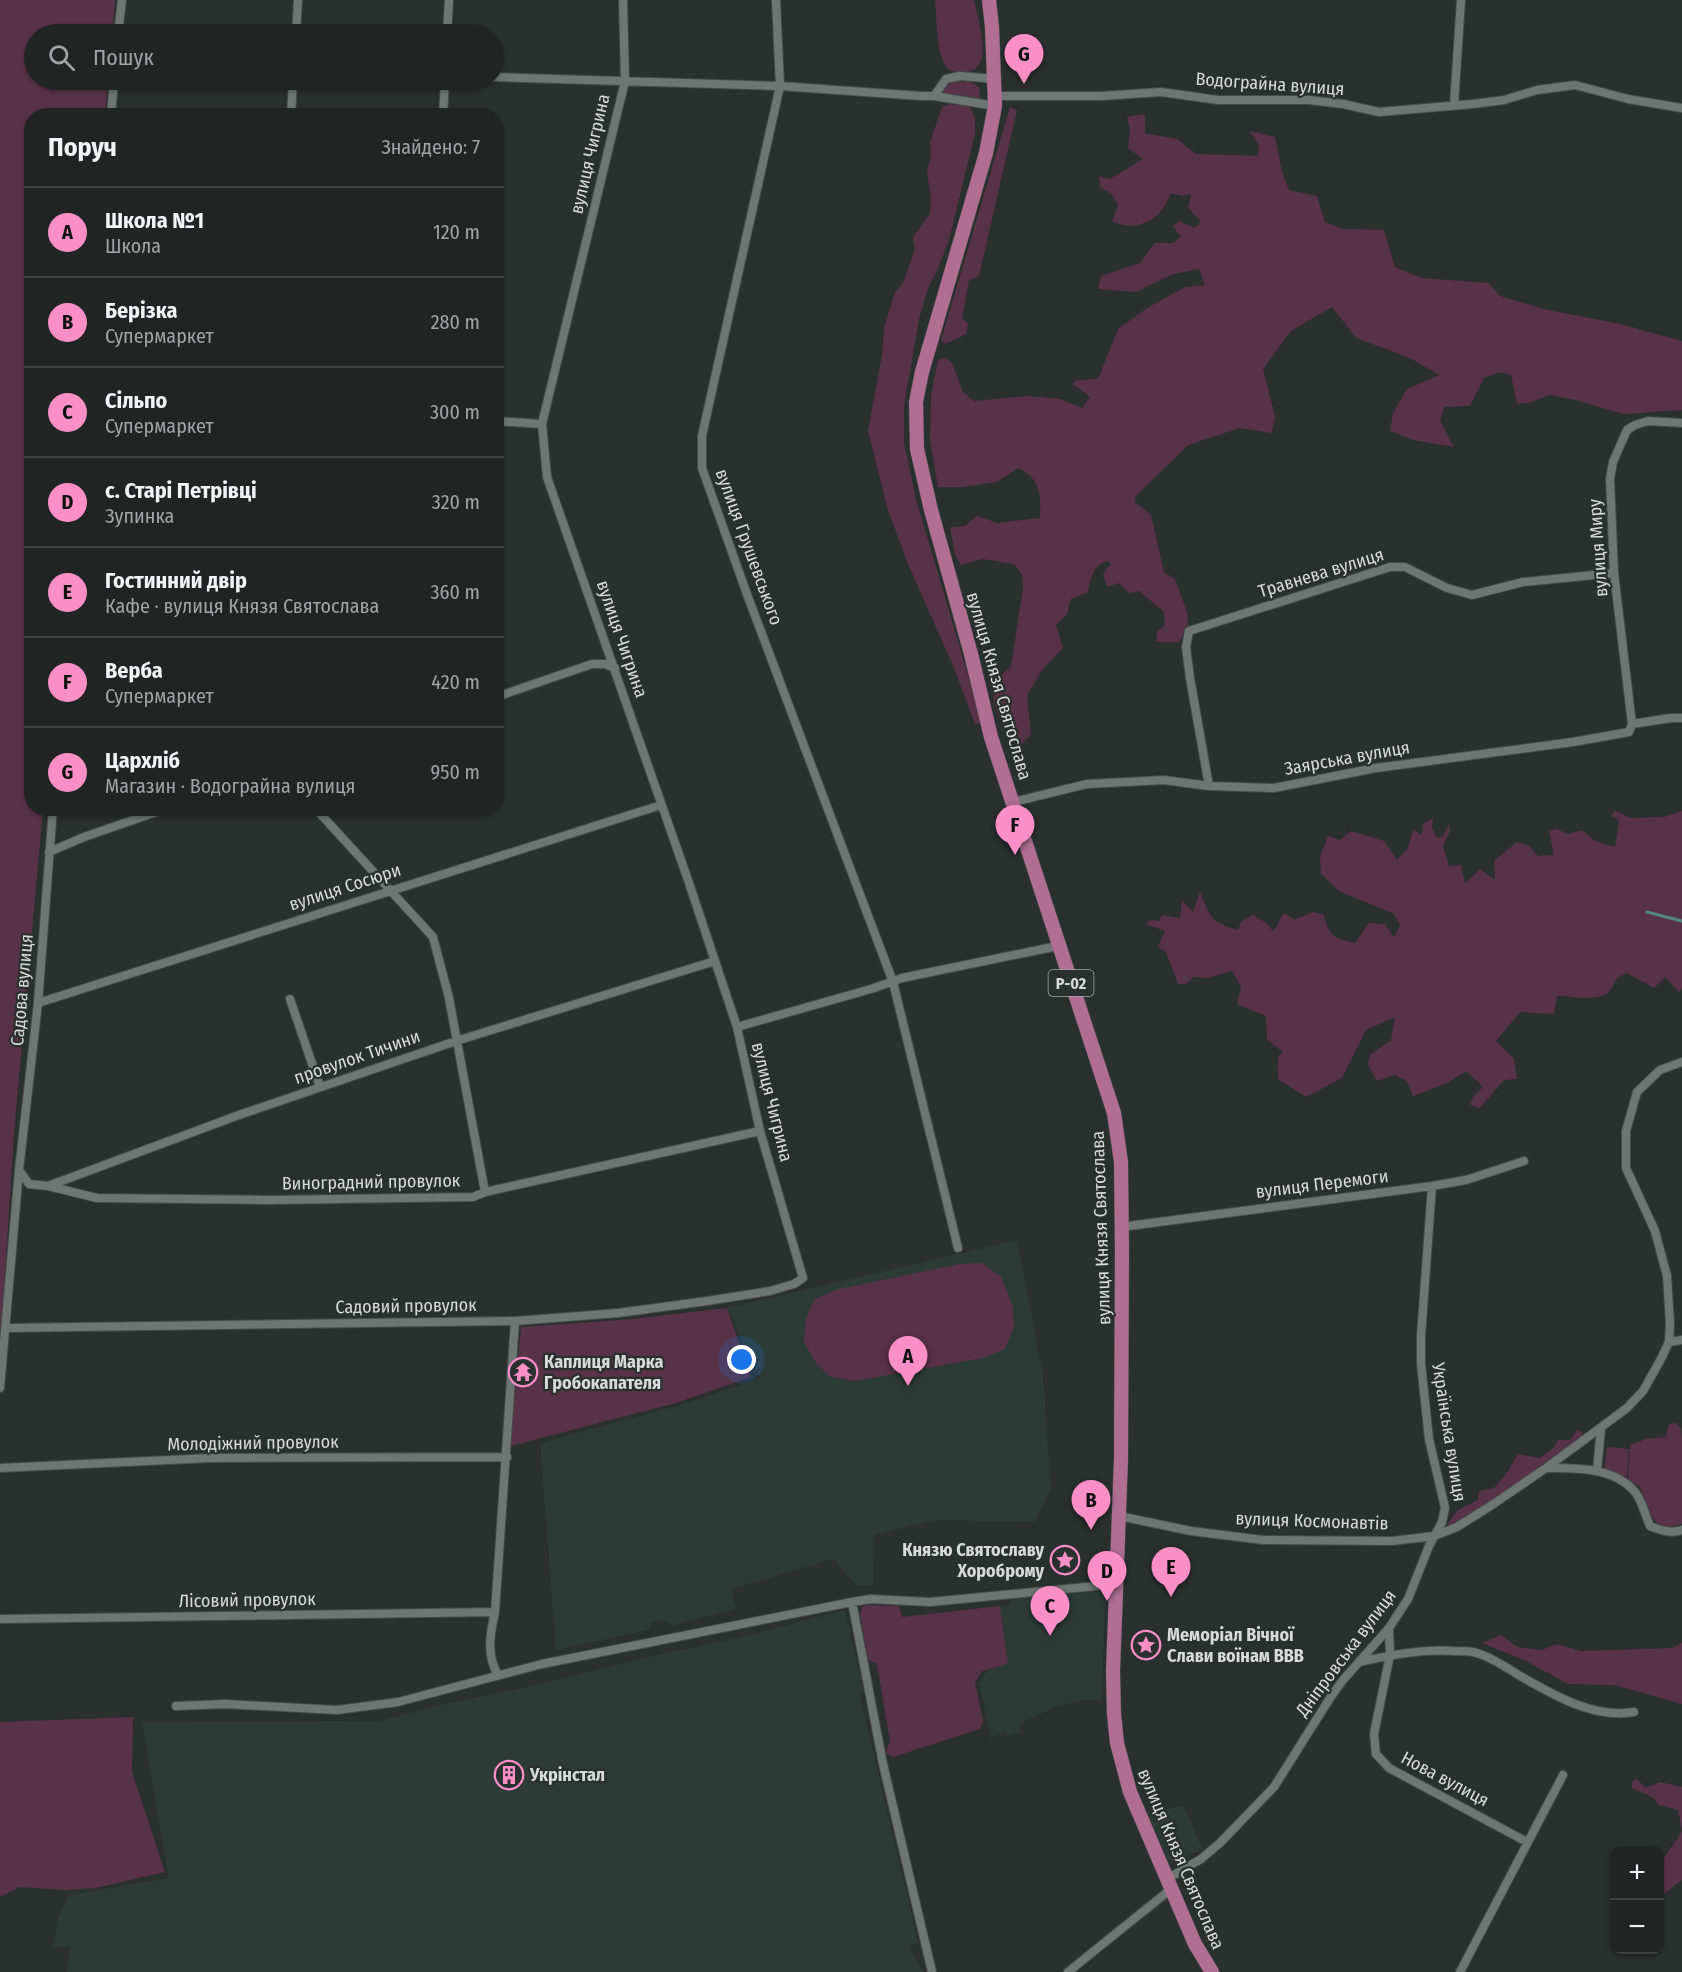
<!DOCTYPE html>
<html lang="uk">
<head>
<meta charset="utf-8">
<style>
	:root { --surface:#202422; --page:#2d302f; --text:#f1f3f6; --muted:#a2a4a5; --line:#3d4140; --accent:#fa8fc7 }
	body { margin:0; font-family:"Fira Sans Condensed",sans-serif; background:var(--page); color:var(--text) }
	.controls { position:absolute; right:18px; bottom:18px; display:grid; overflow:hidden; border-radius:12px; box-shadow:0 2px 4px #0004 }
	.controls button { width:54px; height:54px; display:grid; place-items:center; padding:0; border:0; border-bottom:2px solid var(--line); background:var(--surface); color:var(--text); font:30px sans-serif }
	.you { position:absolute; left:742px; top:1360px; width:21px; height:21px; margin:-15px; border:4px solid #fff; border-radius:50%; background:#1a73e8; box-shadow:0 0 0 9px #1a73e833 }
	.badge { display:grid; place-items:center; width:39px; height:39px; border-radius:50%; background:var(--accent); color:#111; font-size:20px; font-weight:700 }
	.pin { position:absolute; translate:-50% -50px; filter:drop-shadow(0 2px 3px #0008) }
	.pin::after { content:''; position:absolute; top:32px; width:21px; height:18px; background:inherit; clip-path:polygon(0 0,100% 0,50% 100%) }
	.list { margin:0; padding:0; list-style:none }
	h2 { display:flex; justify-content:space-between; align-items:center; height:78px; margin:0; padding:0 24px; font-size:26px }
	h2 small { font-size:20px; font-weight:400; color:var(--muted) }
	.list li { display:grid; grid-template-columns:39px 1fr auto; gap:18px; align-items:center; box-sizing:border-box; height:90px; padding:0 24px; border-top:2px solid var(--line) }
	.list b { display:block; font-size:22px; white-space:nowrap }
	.list p { margin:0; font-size:20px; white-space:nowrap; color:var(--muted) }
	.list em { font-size:20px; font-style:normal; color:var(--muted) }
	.icon { flex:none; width:33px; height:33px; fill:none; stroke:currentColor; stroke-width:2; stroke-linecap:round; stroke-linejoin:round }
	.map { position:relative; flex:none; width:1682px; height:1972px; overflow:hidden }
	.search { position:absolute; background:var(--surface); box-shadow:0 2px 4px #0004; left:24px; top:24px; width:480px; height:66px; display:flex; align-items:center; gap:15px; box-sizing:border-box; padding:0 21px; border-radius:33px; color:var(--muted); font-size:22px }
	.panel { position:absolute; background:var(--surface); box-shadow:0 2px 4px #0004; left:24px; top:108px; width:480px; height:708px; border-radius:24px }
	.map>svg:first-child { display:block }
	.built { fill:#2d3b36 }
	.green { fill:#583246 }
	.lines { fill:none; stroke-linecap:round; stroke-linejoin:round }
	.stream { stroke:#53897d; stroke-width:3 }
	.minor-casing { stroke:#454b49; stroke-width:10 }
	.primary-casing { stroke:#454b49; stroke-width:15 }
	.minor { stroke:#6e7673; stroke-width:8 }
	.primary { stroke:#af6e92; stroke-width:14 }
	.labels { text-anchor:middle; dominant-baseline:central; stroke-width:4.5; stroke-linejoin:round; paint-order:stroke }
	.shield { fill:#2a302e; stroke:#a3a8a6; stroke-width:1.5 }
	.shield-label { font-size:16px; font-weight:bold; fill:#d7dbd9 }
	.street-label { font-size:18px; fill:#d7dbd9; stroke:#2a302e }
	.poi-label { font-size:18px; font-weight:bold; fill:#d7dbd9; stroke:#2a302e; text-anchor:start }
</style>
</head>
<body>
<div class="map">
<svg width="1682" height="1972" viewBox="0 0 1682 1972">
	<rect width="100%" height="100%" fill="#2a302e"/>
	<path class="built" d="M1017,1240L1043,1375L1051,1489L1034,1522L936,1520L874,1535L873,1586L856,1585L833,1559L731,1589L737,1609L672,1625L662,1620L651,1623L648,1630L556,1650L540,1443L677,1406L760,1378L727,1308Z
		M1105,1591L1102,1701L1084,1700L1055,1707L1019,1724L1021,1733L1007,1736L1006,1731L991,1738L979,1683L988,1669L1008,1664L1000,1606L1011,1605L1010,1597Z
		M845,1610L864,1692L860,1694L862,1705L918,1942L909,1946L923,1972H66L71,1947H53L58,1918L69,1895L169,1878L142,1722L380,1721L445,1704L522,1688L657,1655L742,1637Z
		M1184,1806L1202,1849L1170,1864L1147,1812Z"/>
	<path class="green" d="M0,0H115L112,34H34V80H108L105,115L32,116V808L43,809L14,1133L0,1351Z
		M935,0H974C978,22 998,75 960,72C954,72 948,71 945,65C936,49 937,18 935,0Z
		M953,81L970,82L979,87L980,98L943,93L945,87Z
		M951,104L970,107L975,118V134L949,240L937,271L928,288L919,319L904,406V443L916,499L982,723L975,724L954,668L908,564L888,510L868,431L882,355L884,328L895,292L903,283L915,249L913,237L930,214L931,199L927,172L931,156L930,142L942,107Z
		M1010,107L1017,110L979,276L969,280L962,318L968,324L966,334L945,344L941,340Z
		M1145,114V133L1177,139L1196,154L1258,156L1259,145L1249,131L1275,137L1282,172L1289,190L1317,196L1325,222L1343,229L1384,230L1395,267L1421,278L1489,283L1500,296L1548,310L1620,324L1682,341V410L1624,414L1575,400L1549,395L1529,403L1517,404L1511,375L1499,372L1484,378L1470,406L1444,407L1440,421L1454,447L1413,440L1390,431L1393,413L1407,389L1439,375L1410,358L1356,338L1332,307L1291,331L1263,369L1275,416L1272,433L1240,428L1188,445L1135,497V502L1151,515L1164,572L1175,579L1187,612L1188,627L1179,642H1156L1157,632L1165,625L1164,612L1139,591L1129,593L1119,583L1107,587L1103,574L1111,564L1106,561C1092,567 1090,579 1088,592L1071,599L1067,614L1056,625L1063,648L1043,669L1027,695L1031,735L1018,747C1005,730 986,702 997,680C1000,675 1007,671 1011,667L1023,588L1022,575L1014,564L983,559L961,565L955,555L950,527L965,526L977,516L998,523L1040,518C1041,496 1041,478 1018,468L997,482L962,487H938L930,439L931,396L938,360L945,358L952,363L963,392L974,401L1026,396L1060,399L1082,408L1090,397L1073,384L1077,380L1098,379L1118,329L1147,308L1185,287L1205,285L1199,269L1173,274L1136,292L1098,289L1101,276L1140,263L1155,243H1173L1181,237L1173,226L1180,221L1194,228L1201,222L1188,208L1191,194L1182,196L1171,193C1168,199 1165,207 1161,211C1148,226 1129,230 1112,221L1118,205L1112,194L1100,187L1099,176L1110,179L1143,159L1128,148L1130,130L1127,117Z
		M1617,811L1630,818L1664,817L1682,811V989L1679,992L1665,977L1654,988L1627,973C1610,980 1617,985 1607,993C1595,1002 1570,996 1557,996L1554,1014L1520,1012L1496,1041L1514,1059L1517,1079L1504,1080L1480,1108L1470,1105L1473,1097L1483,1087L1466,1071L1447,1083L1413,1096L1407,1081L1395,1075L1377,1081L1368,1065L1370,1055L1391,1040L1395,1017L1366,1030L1342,1078L1306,1097L1278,1079V1057L1283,1052L1267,1040L1266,1016L1237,1004L1241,986L1232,971L1208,978L1194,977L1186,984H1178L1166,952L1158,947L1165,931L1146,924L1152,920L1159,921L1162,915L1180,918L1182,900L1193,912L1200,892C1211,918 1210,922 1238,930L1241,922L1253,915L1268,924L1273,932L1284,913L1295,920L1312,912L1324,915C1328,935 1336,940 1355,943L1369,923L1385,924L1394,937L1400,925L1394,914L1339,891L1321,874L1320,856L1328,836L1340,840L1351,831L1384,841L1397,860L1408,848L1413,830L1422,835L1423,824L1433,818L1432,828L1437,838L1443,836L1449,824L1450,831L1443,846L1449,866L1461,865L1465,884L1480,869L1495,880L1494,861L1517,842L1529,846L1538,856L1554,855L1549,831L1557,829L1568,834L1582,830L1595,841L1615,847L1619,823L1617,818L1611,816L1613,812Z
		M982,1263L1001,1277L1013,1307L1014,1326L1005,1349L983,1358L855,1381L831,1377L817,1364L804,1343L806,1319L814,1300L835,1290L960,1264Z
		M727,1308L751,1377L676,1403L510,1446L521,1327L633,1319Z
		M1676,1423L1681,1429L1682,1440V1524L1667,1527L1658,1524L1650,1514L1640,1487L1628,1480L1630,1445L1646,1439L1666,1437L1669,1424Z
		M1577,1430L1582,1432V1438C1554,1457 1476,1521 1447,1525L1458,1510L1478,1500L1479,1491L1494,1488L1506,1474L1518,1454L1540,1458L1553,1448L1558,1440H1570Z
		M1607,1447L1629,1449L1627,1477L1604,1469Z
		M866,1605L899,1606L902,1617L1000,1606L1008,1664L982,1671L975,1682L983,1721L980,1729L893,1757L887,1754L886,1750L890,1742L877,1664L868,1660L860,1614L862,1607Z
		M1501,1635L1517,1647L1542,1650L1557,1644L1581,1651L1673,1648L1682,1643V1704L1614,1685L1568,1684L1526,1661L1482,1643Z
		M133,1717L132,1772L165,1872L95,1888L66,1890L19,1887L0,1897V1722Z
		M1637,1779L1646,1788L1660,1782L1682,1787V1880L1665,1893L1660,1900V1860L1666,1855L1682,1831L1678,1810L1659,1805L1652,1797L1632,1788V1782Z"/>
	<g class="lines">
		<path class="stream" d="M1647,912L1682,921"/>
		<g class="minor-casing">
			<path id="minor" d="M776,0L780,86L702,436V468L748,597L893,982L958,1248
				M118,34L122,0
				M296,34L298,0
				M447,34L449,0
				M494,77L780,86L921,96H934L946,79L960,76L995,79
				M934,96L995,106
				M995,96H1101L1161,92L1218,100H1309L1343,104L1379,112L1473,104L1504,100L1537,90L1575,85L1628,99L1682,108
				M1454,105L1461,0
				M111,116L114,80
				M291,116L293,80
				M443,116L445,80
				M496,421L542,424
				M496,697L592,664H605L615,668
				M1632,724L1614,573L1610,479L1613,462L1627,430L1635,425L1648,421L1682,423
				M1209,786L1190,678L1186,647L1189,631L1390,567H1405L1447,588L1472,595L1523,582L1614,573
				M1013,802L1087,784L1164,780L1209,786L1274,788L1376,768L1573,742L1629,732L1632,724L1671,718H1682
				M315,808L433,937L449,998L485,1192
				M49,852L84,837L168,808
				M290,999L320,1087
				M38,1003L661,805
				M737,1027L871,989L902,978L1058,946
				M19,1170L29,1184L48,1186L239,1115L456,1041L715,961
				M48,1186L97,1198L270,1200L473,1197L485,1192L760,1131
				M1121,1227L1432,1186L1466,1180L1524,1161
				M6,1328L515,1321L618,1313L707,1301L770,1291L794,1284L803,1278L760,1131L737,1027L688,880L547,477L542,424L625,81L623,0
				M1669,1342L1682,1340
				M0,1388L19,1170L38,1003L53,808
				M0,1468L211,1458L507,1457
				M1547,1468C1576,1468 1614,1467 1635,1492C1642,1500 1645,1515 1650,1526C1660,1530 1671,1534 1682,1530
				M1597,1471L1601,1428
				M1119,1516L1191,1531L1263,1540L1392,1541L1434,1536L1457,1527L1492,1505L1546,1468L1627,1408L1643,1391L1661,1359L1669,1342L1670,1323L1667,1276L1655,1231L1626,1168V1131L1637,1092L1660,1070L1682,1062
				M852,1602L883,1764L932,1972
				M0,1619L495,1612
				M1389,1628L1390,1655L1374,1734L1376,1754L1389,1768L1527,1842
				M1359,1662C1391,1655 1421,1649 1454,1651C1460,1651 1467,1651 1473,1652C1490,1656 1507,1668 1522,1677C1555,1696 1595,1719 1634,1712
				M498,1675C486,1655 490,1634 495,1612L515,1321
				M176,1706L225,1704L337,1710L398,1702L542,1664L852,1602L871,1599L930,1602L1117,1584
				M1167,1879L1201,1859L1220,1843L1274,1787L1330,1698L1343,1680L1389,1628L1408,1599L1429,1546L1442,1522L1445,1508L1429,1439L1421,1364V1336L1432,1186
				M1068,1972L1171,1889
				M1460,1972L1563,1775"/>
		</g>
		<g class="primary-casing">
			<path id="primary" d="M989,0L992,27L995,106L986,153L922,372L916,402L917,449L931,510L971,654L991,737L1114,1113L1121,1162L1122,1251L1121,1459L1113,1671L1114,1714L1117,1743L1130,1792L1195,1944L1212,1972"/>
		</g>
		<use href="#minor" class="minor"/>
		<use href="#primary" class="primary"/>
	</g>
	<defs>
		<g id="temple-ring" transform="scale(1.5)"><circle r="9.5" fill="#2a302e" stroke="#fa8fc7" stroke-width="1.5"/><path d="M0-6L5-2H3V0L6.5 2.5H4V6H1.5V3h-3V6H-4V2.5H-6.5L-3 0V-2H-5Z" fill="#fa8fc7"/></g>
		<g id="sight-ring" transform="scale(1.5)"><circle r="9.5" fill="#2a302e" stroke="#fa8fc7" stroke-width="1.5"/><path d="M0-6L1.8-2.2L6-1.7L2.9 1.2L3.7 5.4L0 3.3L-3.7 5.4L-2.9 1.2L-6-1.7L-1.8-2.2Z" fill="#fa8fc7"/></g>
		<g id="building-ring" transform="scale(1.5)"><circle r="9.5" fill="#2a302e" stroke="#fa8fc7" stroke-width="1.5"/><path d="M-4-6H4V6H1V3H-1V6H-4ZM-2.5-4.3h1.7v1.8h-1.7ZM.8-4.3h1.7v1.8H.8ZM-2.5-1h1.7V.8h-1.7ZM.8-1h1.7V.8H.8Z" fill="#fa8fc7"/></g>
	</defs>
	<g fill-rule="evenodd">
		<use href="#temple-ring" x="523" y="1372"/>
		<use href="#sight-ring" x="1065" y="1560"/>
		<use href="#sight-ring" x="1146" y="1645"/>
		<use href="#building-ring" x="509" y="1775"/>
	</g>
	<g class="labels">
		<rect class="shield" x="1048.5" y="970" width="45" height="26" rx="4.5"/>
		<g class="shield-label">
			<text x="1071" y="983">Р-02</text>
		</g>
		<g class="street-label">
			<text transform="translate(1270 84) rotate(4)">Водограйна вулиця</text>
			<text transform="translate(590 154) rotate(-77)">вулиця Чигрина</text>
			<text transform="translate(749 547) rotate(70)">вулиця Грушевського</text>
			<text transform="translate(1598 548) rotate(-94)">вулиця Миру</text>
			<text transform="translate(1321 573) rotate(-17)">Травнева вулиця</text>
			<text transform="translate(622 639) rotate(71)">вулиця Чигрина</text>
			<text transform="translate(999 686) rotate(74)">вулиця Князя Святослава</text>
			<text transform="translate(1347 758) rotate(-10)">Заярська вулиця</text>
			<text transform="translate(345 887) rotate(-18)">вулиця Сосюри</text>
			<text transform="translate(22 990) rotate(-85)">Садова вулиця</text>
			<text transform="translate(357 1057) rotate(-19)">провулок Тичини</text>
			<text transform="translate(772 1102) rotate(76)">вулиця Чигрина</text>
			<text transform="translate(371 1182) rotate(-1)">Виноградний провулок</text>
			<text transform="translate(1322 1184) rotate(-7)">вулиця Перемоги</text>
			<text transform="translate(1101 1228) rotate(-92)">вулиця Князя Святослава</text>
			<text transform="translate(406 1306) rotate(-1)">Садовий провулок</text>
			<text transform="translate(1449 1432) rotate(81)">Українська вулиця</text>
			<text transform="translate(253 1443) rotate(-1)">Молодіжний провулок</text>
			<text transform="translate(1312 1521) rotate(2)">вулиця Космонавтів</text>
			<text transform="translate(247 1600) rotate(-1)">Лісовий провулок</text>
			<text transform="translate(1346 1653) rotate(-53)">Дніпровська вулиця</text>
			<text transform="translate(1445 1779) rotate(28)">Нова вулиця</text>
			<text transform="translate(1181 1859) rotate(67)">вулиця Князя Святослава</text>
		</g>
		<g class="poi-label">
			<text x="544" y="1362">Каплиця Марка<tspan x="544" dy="21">Гробокапателя</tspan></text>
			<text x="1044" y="1550" text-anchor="end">Князю Святославу<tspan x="1044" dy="21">Хороброму</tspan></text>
			<text x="1167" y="1635">Меморіал Вічної<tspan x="1167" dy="21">Слави воїнам ВВВ</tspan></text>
			<text x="530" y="1775">Укрінстал</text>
		</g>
	</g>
</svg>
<div class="controls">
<button>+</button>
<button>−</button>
</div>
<div class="you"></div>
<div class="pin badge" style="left:908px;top:1386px">A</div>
<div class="pin badge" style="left:1091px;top:1530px">B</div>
<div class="pin badge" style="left:1050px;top:1636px">C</div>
<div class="pin badge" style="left:1107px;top:1601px">D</div>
<div class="pin badge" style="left:1171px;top:1597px">E</div>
<div class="pin badge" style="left:1015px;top:855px">F</div>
<div class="pin badge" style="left:1024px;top:84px">G</div>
<div class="search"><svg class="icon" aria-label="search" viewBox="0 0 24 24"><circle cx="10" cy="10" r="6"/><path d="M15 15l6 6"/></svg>Пошук</div>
<section class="panel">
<h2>Поруч<small>Знайдено: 7</small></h2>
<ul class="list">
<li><span class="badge">A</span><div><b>Школа №1</b><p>Школа</p></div><em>120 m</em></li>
<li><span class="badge">B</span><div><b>Берізка</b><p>Супермаркет</p></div><em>280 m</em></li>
<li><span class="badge">C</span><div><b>Сільпо</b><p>Супермаркет</p></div><em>300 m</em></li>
<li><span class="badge">D</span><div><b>с. Старі Петрівці</b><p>Зупинка</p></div><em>320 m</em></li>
<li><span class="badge">E</span><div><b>Гостинний двір</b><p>Кафе · вулиця Князя Святослава</p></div><em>360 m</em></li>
<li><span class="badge">F</span><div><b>Верба</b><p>Супермаркет</p></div><em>420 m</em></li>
<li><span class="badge">G</span><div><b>Цархліб</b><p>Магазин · Водограйна вулиця</p></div><em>950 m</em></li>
</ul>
</section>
</div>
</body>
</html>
